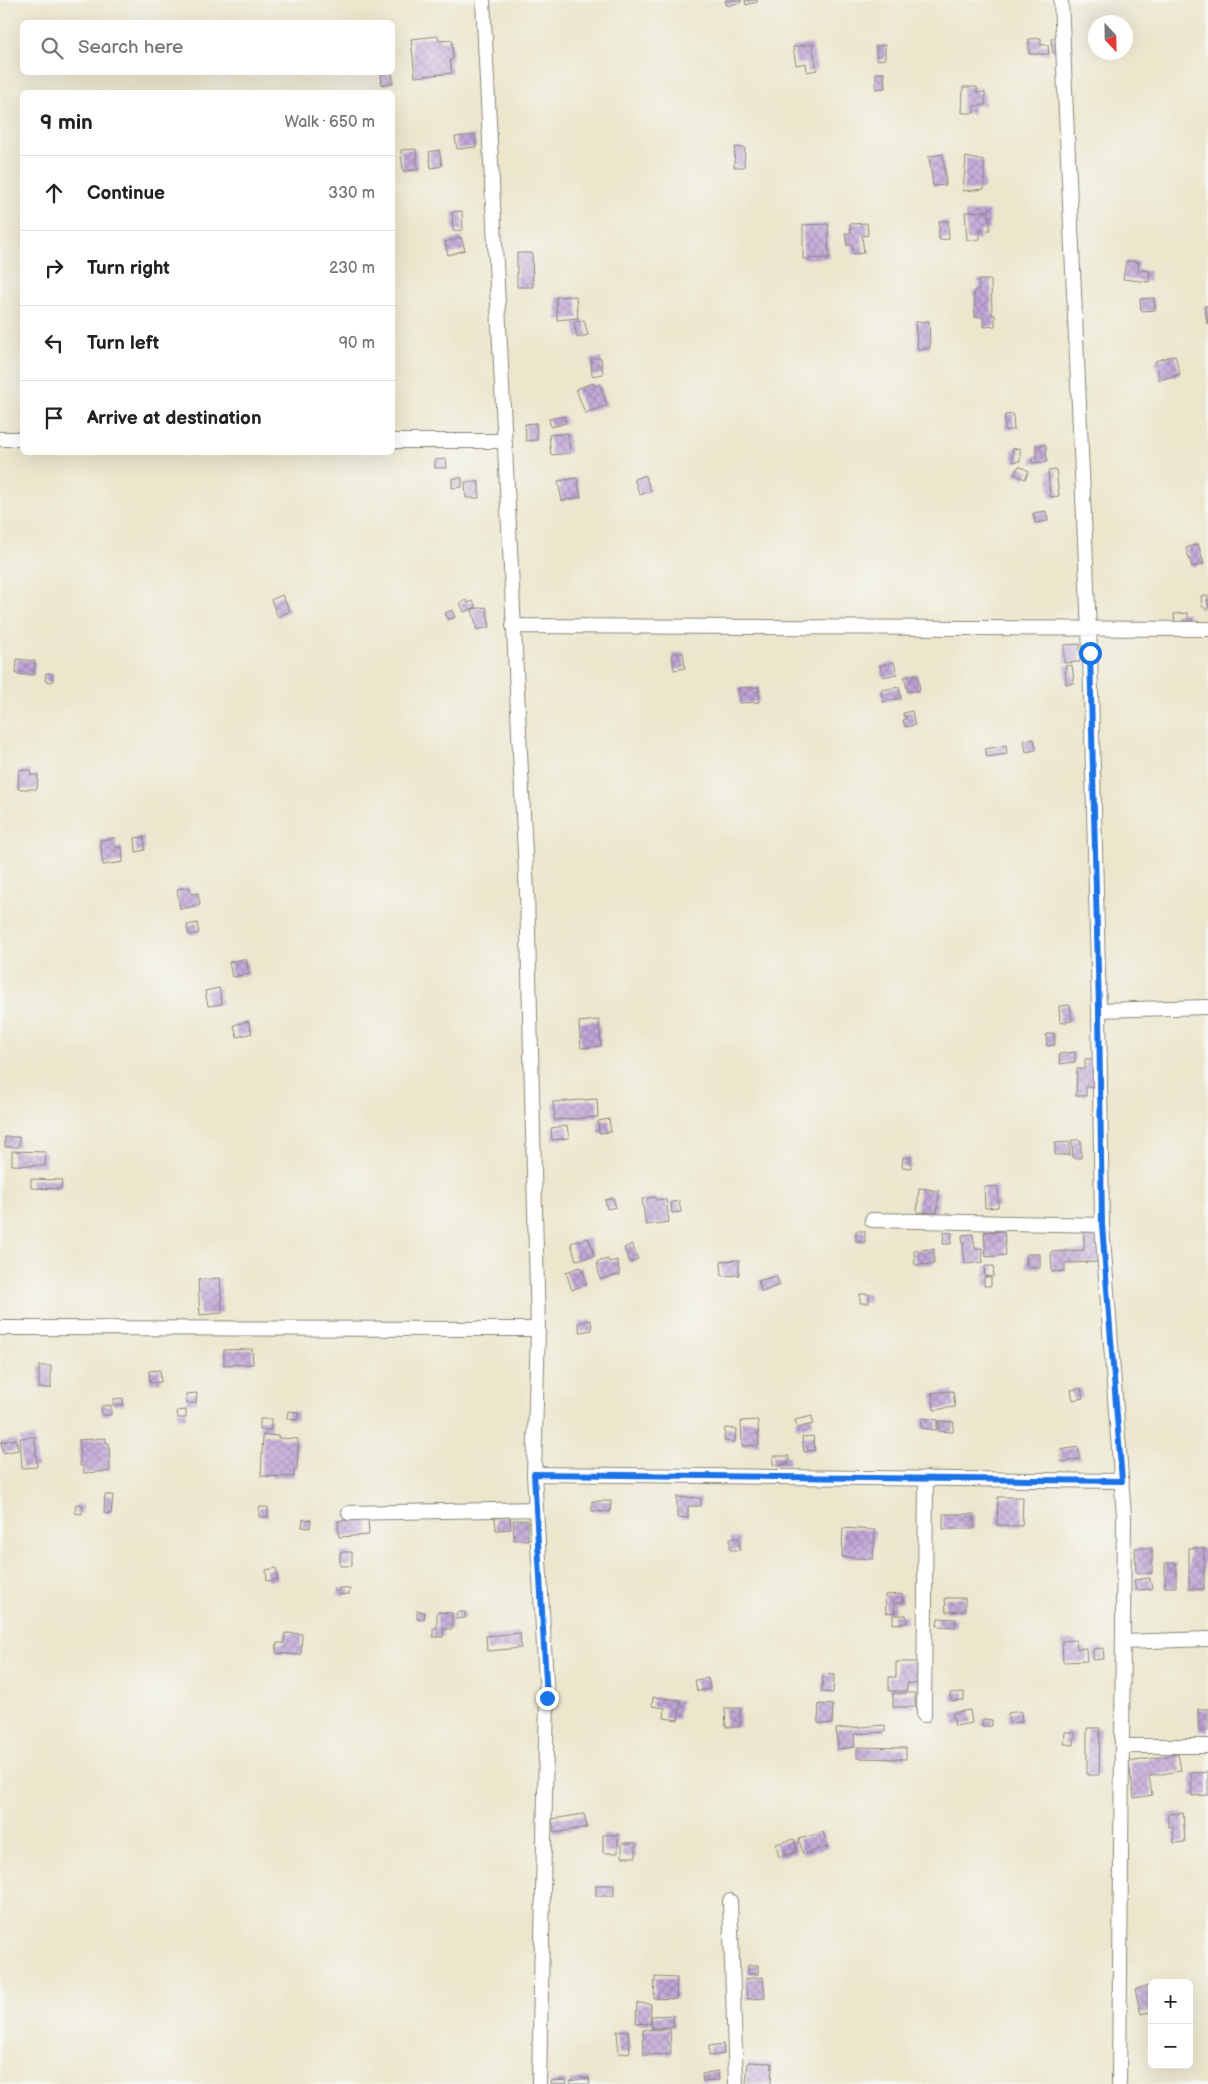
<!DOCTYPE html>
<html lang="en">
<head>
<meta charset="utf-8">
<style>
	:root { --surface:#fff; --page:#f6f6f6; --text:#222; --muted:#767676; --line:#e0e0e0 }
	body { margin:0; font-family:"Balsamiq Sans",sans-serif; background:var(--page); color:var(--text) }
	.controls { position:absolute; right:15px; bottom:15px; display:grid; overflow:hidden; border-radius:8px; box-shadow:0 5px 20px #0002 }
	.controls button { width:45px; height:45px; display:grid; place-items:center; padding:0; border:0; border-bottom:1px solid var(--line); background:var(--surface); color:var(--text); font:25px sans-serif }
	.compass { position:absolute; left:1088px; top:15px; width:45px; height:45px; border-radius:50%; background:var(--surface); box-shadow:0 5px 20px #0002; rotate:158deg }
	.stop { position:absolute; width:15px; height:15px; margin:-11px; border:4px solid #1a73e8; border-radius:50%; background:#fff }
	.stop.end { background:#1a73e8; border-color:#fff; box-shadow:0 1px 5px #0008 }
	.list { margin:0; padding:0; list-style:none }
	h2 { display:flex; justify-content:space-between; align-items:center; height:65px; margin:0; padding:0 20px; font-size:21px }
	h2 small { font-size:16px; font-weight:400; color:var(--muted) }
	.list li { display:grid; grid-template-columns:32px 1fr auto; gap:15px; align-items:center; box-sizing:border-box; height:75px; padding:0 20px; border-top:1px solid var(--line) }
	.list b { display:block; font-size:19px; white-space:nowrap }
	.list em { font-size:16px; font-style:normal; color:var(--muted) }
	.icon { flex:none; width:28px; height:28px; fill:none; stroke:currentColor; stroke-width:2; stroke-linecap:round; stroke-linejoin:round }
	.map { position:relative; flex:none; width:1208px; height:2084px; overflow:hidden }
	.search { position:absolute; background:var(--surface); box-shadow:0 5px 20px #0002; left:20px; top:20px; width:375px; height:55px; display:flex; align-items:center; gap:12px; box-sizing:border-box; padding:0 18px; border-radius:8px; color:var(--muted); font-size:19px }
	.panel { position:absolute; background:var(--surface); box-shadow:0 5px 20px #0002; left:20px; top:90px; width:375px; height:365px; border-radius:8px }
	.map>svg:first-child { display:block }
	.building { fill:url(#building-cross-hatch) }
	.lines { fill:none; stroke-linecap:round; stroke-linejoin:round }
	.minor-casing { stroke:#8b887c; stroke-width:16 }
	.minor { stroke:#fff; stroke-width:14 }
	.route { stroke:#1a73e8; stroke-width:6 }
</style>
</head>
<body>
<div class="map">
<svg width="1208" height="2084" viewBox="0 0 1208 2084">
	<defs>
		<pattern id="building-cross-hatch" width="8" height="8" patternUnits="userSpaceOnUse" patternTransform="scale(1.25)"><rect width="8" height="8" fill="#c0a4d8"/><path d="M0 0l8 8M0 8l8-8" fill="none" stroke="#9c86af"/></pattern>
	</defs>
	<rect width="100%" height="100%" fill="#f6f6f2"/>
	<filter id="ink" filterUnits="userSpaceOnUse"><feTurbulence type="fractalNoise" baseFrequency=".02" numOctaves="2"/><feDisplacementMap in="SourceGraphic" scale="10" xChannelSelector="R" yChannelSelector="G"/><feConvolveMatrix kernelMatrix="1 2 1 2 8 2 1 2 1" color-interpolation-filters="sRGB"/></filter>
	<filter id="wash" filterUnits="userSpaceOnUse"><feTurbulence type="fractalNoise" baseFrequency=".0096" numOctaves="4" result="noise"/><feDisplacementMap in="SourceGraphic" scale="20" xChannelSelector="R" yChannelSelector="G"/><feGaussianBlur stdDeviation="1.12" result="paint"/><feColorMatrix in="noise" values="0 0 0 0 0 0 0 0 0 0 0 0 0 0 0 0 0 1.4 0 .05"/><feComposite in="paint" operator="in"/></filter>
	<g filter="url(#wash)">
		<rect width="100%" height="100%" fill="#ebe6cc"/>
		<g id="blocks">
			<path class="building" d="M725,0H741V2L727,6Z
				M745,0H757V2L746,5Z
				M438,36L439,41L452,40L453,59L450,60L452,73L415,77L411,39Z
				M1041,38V45H1048L1049,54H1029V39Z
				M1059,38L1061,52L1053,53L1051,39Z
				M812,44L817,70L807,72L806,63L796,65L793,47Z
				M885,45V59L877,60L876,46Z
				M392,73L393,83L382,85L381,74Z
				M876,73H884L885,88L876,89Z
				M963,87H977V93L985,92V105L974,106V113H962Z
				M475,135L476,147L457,149L455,137Z
				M735,147L745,148L744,167H734Z
				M416,149L418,170L403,171L401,150Z
				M439,150L442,166L431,168L429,152Z
				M943,154L946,185L933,186L929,156Z
				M966,157L984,161V189L963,191Z
				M462,211L463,230L453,231L452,212Z
				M989,211L990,230L980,231V239L967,240L965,212Z
				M939,221H948L949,239L939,240Z
				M867,223L868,235L862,236L864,253L853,254L852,245H847L845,233H851L850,224Z
				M828,224L829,258L803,259V225Z
				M461,237L465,250L448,255L445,242Z
				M517,253H532L533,287H517Z
				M1126,261L1139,262L1138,270L1150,271L1149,282L1123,279Z
				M978,280H991L992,315H995V326L984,327L983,317H975L974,290H979Z
				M576,296L578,318L557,320L556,297Z
				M1154,298L1155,310L1141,311L1140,299Z
				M1205,306H1208V324H1207Z
				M584,320L588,335L577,338L574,322Z
				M929,321L930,348L918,350L915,322Z
				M1175,355L1180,374L1160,380L1155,361Z
				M591,358H601L603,374L592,376Z
				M593,383L594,386L600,384L607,405L585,413L576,389Z
				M1013,414L1014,430H1005V415Z
				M564,416L566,423L551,427L549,419Z
				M536,423L537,440L526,441L525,424Z
				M568,433L570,453L551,455L549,435Z
				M1036,445H1046L1047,462L1032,463V457H1037Z
				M1020,448V461L1013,462L1012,449Z
				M446,459L447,468H435V460Z
				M1019,466L1029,471L1025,479L1014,474Z
				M1056,470L1059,496L1050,497L1048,471Z
				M645,475L651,491L640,495L634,479Z
				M452,478H462V487L452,488Z
				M577,478L581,497L562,501L558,481Z
				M465,482H479V498H466Z
				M1046,511L1048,521L1035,523L1033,513Z
				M1198,544L1204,564L1192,567L1186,548Z
				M282,595L290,611L278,617L271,600Z
				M1201,596H1208V611L1202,606Z
				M467,600L468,603L473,601L476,607L464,612L460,603Z
				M486,607L490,627L477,630L472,609Z
				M452,610L455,617L448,620L445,613Z
				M1188,613V622L1175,623L1174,614Z
				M1080,644V662L1064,663V645Z
				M683,652L685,668L674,670L672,654Z
				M17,659L35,661L34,675L16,674Z
				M894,662L897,674L883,677L880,666Z
				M1072,665L1074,683L1066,684L1065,666Z
				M46,673L53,674L52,682L45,681Z
				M917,674L920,690L908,692L904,677Z
				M759,687V702L739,703V688Z
				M899,687L901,698L883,702L881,690Z
				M912,711L915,725L905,727L903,720L906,719V717H904L903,713Z
				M1034,739L1036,750L1026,752L1024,740Z
				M1006,745L1007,754L987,757L985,749Z
				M19,770H31L30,775H38L37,789H18Z
				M144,837L145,850L136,852L135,838Z
				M115,838L116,848L122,847L123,862L103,865L100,840Z
				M189,887L191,894L198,893L200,905L180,909L177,889Z
				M197,923L199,933L189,935L187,925Z
				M246,959L249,974L232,977L229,962Z
				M219,988L222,1004L208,1006L205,991Z
				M1070,1005L1072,1021L1060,1023L1059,1006Z
				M599,1020L601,1046L581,1048L579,1022Z
				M248,1021L252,1033L237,1037L234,1025Z
				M1054,1033L1055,1045L1047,1046L1046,1034Z
				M1075,1052V1062L1060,1064L1059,1054Z
				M1085,1059H1097L1096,1087L1086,1086V1096H1076L1077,1069H1085Z
				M597,1099L598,1117L555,1120L553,1102Z
				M609,1119L611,1132L599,1133L598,1121Z
				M567,1126L569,1138L552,1140L551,1128Z
				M5,1137H19V1147H5Z
				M1072,1140H1081V1158H1073Z
				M1070,1142V1155H1055V1143Z
				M12,1151L46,1152L45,1166L12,1165Z
				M903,1157L911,1158V1168L902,1167Z
				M31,1179L62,1180L61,1189L31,1188Z
				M998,1186V1207L985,1208L984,1187Z
				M919,1188L939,1191L937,1213L917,1212Z
				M656,1197V1200L666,1199L669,1222L646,1225L642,1199Z
				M613,1198L616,1207L607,1209L605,1200Z
				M679,1201L681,1212L672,1213L671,1202Z
				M856,1231H865V1242H856Z
				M1004,1231L1006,1255L986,1257L984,1232Z
				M1101,1231L1102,1262L1065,1263V1271L1052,1272L1051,1252L1084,1250V1232Z
				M944,1232L952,1233L951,1244H943Z
				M973,1234L975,1249L982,1248L983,1262L965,1264L962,1235Z
				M589,1238L594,1256L576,1260L571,1243Z
				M632,1244L638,1259L630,1263L624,1248Z
				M934,1249V1264L915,1265L914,1250Z
				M1027,1254H1040V1268L1026,1267Z
				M608,1259L609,1262L617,1260L620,1275L600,1279L597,1262Z
				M739,1260V1275L722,1276L721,1261Z
				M985,1266H994L993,1277L984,1276Z
				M581,1267L587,1284L572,1290L566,1272Z
				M776,1276L780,1285L762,1292L758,1281Z
				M984,1277L991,1278V1286H984Z
				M220,1278L222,1313L200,1315L198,1280Z
				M860,1294H869V1303H860Z
				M591,1320L592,1330L580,1332L578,1323Z
				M252,1349L253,1364L224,1365V1350Z
				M39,1366H51V1388H39Z
				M160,1370L161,1382L150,1383L149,1371Z
				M1081,1388L1083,1398L1073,1400L1071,1390Z
				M953,1391L955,1407L934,1410L932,1393Z
				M197,1393L196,1403H186V1394Z
				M123,1398L124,1405H113V1399Z
				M111,1405V1415H102L101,1406Z
				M186,1410V1418H178L177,1411Z
				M288,1411L298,1412L297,1420L287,1419Z
				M812,1416L813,1424L797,1428L795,1420Z
				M922,1418L938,1420L936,1430L921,1428Z
				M260,1419H271V1430H260Z
				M758,1420L759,1445L742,1446L741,1421Z
				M939,1421L954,1422L953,1432L939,1431Z
				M725,1428L736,1429L735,1442L724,1441Z
				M263,1435L279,1436L278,1438L298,1439L297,1470H294V1477L261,1476Z
				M813,1436L815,1450L804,1452L802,1437Z
				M35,1437L37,1467L22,1468L20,1438Z
				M106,1438V1443H109L110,1471L84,1473L83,1466H80L79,1440Z
				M16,1439L18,1450L3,1453L1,1442Z
				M1078,1447L1080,1459L1061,1462L1060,1450Z
				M773,1456H789V1465H773Z
				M105,1495H113L111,1514L104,1513Z
				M677,1497L701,1498V1506H688V1518L677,1517Z
				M998,1497H1023L1022,1526L997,1525Z
				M592,1501H611L610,1512L592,1511Z
				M76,1504L83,1505L82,1514L75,1513Z
				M259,1507H268V1517H259Z
				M943,1514H974V1529H943Z
				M510,1517L511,1529L496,1530L495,1518Z
				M368,1518L369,1535L339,1537L338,1521Z
				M303,1519L311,1520L310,1528L302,1527Z
				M513,1520H527L528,1540H514Z
				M843,1528L875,1530L873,1559L842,1557Z
				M730,1538H740V1550H730Z
				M1135,1548H1152V1573H1136Z
				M1189,1548H1204V1589H1189Z
				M340,1552H352V1566H340Z
				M1165,1563H1176V1587H1165Z
				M276,1568L278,1579L267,1581L266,1570Z
				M1150,1578L1152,1589L1136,1590L1134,1580Z
				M339,1588L350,1589L349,1594L338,1595Z
				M902,1594L903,1602L894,1603L895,1612L886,1613L885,1595Z
				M945,1598H965V1611L946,1612Z
				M417,1611L425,1612L424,1619H417Z
				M437,1612L452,1613V1629H443V1637H433V1628H437Z
				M457,1612H465V1618L456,1619Z
				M893,1615H906L907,1623L893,1624Z
				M938,1618L956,1619L955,1627L937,1626Z
				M285,1633L302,1634L301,1655L276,1653L277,1643H284Z
				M520,1633L521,1648L487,1651L486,1636Z
				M1076,1640L1077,1649L1086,1648L1087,1661L1063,1662L1062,1641Z
				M1103,1648L1104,1659L1093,1660V1649Z
				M896,1662H920V1684L907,1683V1691H889V1677H896Z
				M823,1674L834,1675L833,1693L822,1692Z
				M708,1678L710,1689L697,1691L695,1680Z
				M964,1692V1700L951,1701L950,1693Z
				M893,1693H915V1707H893Z
				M653,1697L681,1700L678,1720L664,1718L665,1708L652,1706Z
				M819,1704L833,1705L832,1724L818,1723Z
				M725,1708H740V1727H726Z
				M1198,1709H1208V1731H1199Z
				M970,1710L972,1723L955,1726L952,1713Z
				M1021,1711L1022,1722L1009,1723L1008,1713Z
				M983,1719L992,1720V1726H982Z
				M885,1725V1732L854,1734L855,1747L838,1749L836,1729Z
				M1087,1728H1100L1099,1775H1087Z
				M1065,1732H1075L1074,1745L1064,1744Z
				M857,1747L906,1748V1759L857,1758Z
				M1178,1754L1181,1771L1149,1776L1152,1795L1134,1798L1129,1762Z
				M1208,1772V1795L1192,1796L1191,1773Z
				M1183,1813L1185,1842L1174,1843L1173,1826L1168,1827V1814Z
				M584,1814L587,1827L554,1833L552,1819Z
				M823,1832L828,1847L803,1854L799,1839Z
				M603,1835H618V1853H603Z
				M794,1839L797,1852L779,1857L776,1844Z
				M622,1843H636V1857H622Z
				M596,1885H614V1896H596Z
				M748,1965H758V1974H748Z
				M655,1977L677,1978L676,1999L654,1998Z
				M763,1977L765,1998L747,1999L745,1979Z
				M1148,1986L1149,1992L1152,1991V2011L1141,2014L1135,1989Z
				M637,2003L651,2004L650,2024L636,2023Z
				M673,2015L674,2027L652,2028L651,2016Z
				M670,2029L671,2054L644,2055L643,2030Z
				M628,2030L630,2052L619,2054L617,2031Z
				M723,2044L724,2054L709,2056V2046Z
				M748,2062L772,2063L771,2084H746Z
				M718,2071L719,2080L703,2082L702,2074Z
				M589,2078L590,2084H571L570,2081Z
				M566,2080L567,2084H551V2081Z"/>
		</g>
	</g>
	<g filter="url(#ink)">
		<use href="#blocks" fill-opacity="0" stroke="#8b887c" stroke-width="1"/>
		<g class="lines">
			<g class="minor-casing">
				<path id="minor" d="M483,0L527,894L538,1329L534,1474L547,1698L539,2084
					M1061,0L1090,653L1099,1010L1102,1225L1124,1516L1119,2084
					M0,439H22
					M392,441H504
					M513,626L1208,629
					M1099,1010L1208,1007
					M872,1220L1102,1225
					M0,1328L538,1329
					M534,1474L1122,1481
					M349,1513L536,1509
					M1123,1642L1208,1639
					M924,1715L926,1478
					M1122,1746H1208
					M730,1901L736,2084"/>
			</g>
			<use href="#minor" class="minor"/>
		</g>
	</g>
	<g class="lines" filter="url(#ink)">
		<path class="route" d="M547,1698L534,1474L1122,1481L1102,1225L1099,1010L1090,653"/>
	</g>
</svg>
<div class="controls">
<button>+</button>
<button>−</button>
</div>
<svg class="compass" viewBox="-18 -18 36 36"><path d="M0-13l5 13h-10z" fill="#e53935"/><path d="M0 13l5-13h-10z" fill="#767676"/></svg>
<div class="stop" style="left:1090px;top:653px"></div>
<div class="stop end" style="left:547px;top:1698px"></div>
<div class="search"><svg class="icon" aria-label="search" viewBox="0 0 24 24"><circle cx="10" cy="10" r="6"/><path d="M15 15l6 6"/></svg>Search here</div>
<section class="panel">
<h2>9 min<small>Walk · 650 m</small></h2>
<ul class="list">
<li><svg class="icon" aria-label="ahead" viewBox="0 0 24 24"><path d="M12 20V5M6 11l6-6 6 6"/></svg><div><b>Continue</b></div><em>330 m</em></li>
<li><svg class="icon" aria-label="right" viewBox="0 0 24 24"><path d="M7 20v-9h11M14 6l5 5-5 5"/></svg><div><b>Turn right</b></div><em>230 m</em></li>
<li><svg class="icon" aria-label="left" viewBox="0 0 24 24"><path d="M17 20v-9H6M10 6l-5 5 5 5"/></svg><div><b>Turn left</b></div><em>90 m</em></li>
<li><svg class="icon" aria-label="arrive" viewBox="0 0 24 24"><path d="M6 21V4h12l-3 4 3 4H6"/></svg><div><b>Arrive at destination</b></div></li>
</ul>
</section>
</div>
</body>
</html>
